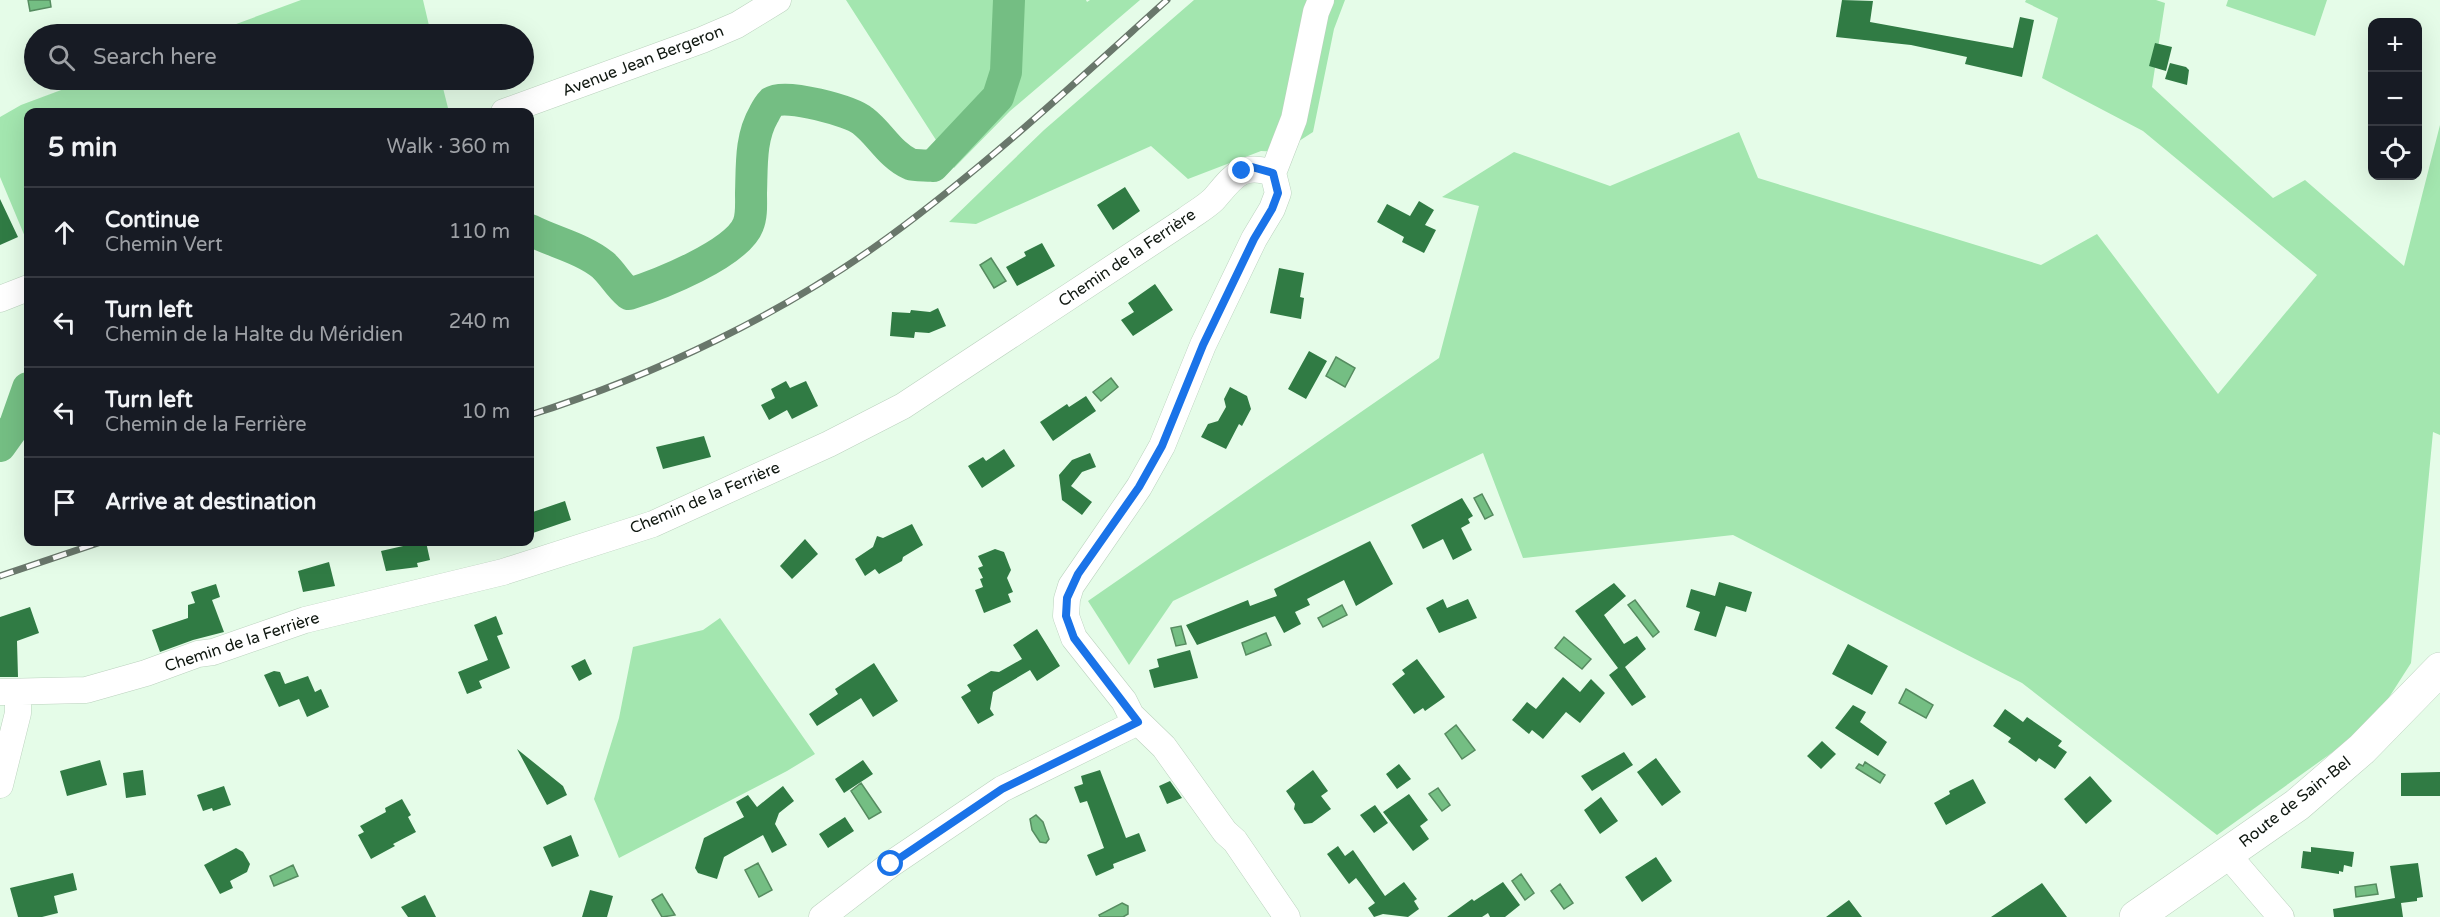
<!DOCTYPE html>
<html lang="en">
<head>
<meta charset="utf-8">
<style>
	:root { --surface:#171b24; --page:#242831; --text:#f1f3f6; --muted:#9ea1a6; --line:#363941 }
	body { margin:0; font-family:"Varela Round",sans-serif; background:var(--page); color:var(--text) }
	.controls { position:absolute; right:18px; top:18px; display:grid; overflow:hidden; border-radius:12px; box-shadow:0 6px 24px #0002 }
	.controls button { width:54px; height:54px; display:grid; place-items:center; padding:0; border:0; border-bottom:2px solid var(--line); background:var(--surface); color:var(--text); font:30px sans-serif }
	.stop { position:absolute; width:18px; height:18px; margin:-14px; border:4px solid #1a73e8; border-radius:50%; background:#fff }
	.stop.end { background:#1a73e8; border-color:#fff; box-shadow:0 2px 6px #0008 }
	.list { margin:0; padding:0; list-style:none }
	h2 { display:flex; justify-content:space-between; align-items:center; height:78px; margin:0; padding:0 24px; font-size:26px }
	h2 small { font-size:20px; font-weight:400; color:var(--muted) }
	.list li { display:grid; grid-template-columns:39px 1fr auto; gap:18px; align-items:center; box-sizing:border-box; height:90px; padding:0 24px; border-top:2px solid var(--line) }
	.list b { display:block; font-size:22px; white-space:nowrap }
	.list p { margin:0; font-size:20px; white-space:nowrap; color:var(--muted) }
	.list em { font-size:20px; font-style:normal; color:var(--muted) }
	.icon { flex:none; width:33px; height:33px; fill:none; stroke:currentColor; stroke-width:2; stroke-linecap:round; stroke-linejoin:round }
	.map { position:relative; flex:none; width:2440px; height:917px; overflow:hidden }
	.search { position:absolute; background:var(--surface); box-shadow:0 6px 24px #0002; left:24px; top:24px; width:510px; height:66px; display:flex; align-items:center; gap:15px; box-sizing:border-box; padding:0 21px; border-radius:33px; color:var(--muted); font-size:22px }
	.panel { position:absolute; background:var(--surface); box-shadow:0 6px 24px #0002; left:24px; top:108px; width:510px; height:438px; border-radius:12px }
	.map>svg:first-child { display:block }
	.green { fill:#a3e6af }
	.water { fill:#74be83; stroke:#568c60; stroke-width:1.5 }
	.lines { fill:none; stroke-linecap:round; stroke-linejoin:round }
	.river { stroke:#74be83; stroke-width:32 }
	.building { fill:#307b44 }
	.minor-casing { stroke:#bbd2be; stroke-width:27 }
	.major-casing { stroke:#bbd2be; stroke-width:34 }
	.minor { stroke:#fff; stroke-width:26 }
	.major { stroke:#fff; stroke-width:33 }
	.rail-casing { stroke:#69776b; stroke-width:7 }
	.rail { stroke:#fff; stroke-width:4.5; stroke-dasharray:14; stroke-linecap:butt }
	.route { stroke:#1a73e8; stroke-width:8 }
	.labels { text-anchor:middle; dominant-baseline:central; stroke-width:5; stroke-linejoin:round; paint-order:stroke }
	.street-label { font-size:16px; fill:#0f1710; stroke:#fff }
</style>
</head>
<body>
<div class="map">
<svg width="2440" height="917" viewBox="0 0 2440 917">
	<rect width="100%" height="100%" fill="#e5fce8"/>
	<path class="green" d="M301,0H423L431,34H209Z
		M846,0H1086L1087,2L1090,0H1140L1010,111L954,168Z
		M1194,0H1345L1334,29L1313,132L1282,152L1261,151L1188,179L1151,146L976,224L949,222L1044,130Z
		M2026,0H2156L2165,3L2152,87L2273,198L2305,180L2404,266L2440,125V435L2433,432L2411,663L2372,724L2217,835L2022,683L1733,535L1523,558L1483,453L1173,601L1129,665L1088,601L1439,358L1479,206L1442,197L1514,152L1610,186L1739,132L1758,178L2041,265L2097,234L2218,394L2317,275L2143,131L2042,78L2058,18L2025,2Z
		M2228,0H2327L2315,36L2226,6Z
		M88,80H441L449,112H28V244L0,177V117L21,105Z
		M720,618L815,754L787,771L619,858L594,799L619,718L633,647L703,630Z"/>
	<path class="water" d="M28,0H50L51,7L30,11Z
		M991,258L1006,281L994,288L980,265Z
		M1336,357L1355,368L1345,387L1326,376Z
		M1111,378L1118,387L1101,401L1093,392Z
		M1482,494L1493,515L1485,519L1474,498Z
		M1635,600L1659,632L1653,637L1628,605Z
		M1342,605L1347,615L1323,627L1318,618Z
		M1181,626L1186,644L1176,646L1171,628Z
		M1266,633L1271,645L1246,655L1242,643Z
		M1564,637L1591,659L1582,669L1555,648Z
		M1906,689L1933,705L1926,718L1899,703Z
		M1456,725L1475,750L1462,759L1445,734Z
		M1865,762L1885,775L1880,783L1856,768L1859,764L1863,766Z
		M861,783L881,812L869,819L851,791Z
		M1438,788L1450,805L1442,811L1429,794Z
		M1036,815L1043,822L1049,839L1046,843L1040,842L1032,830L1030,819Z
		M758,863L772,890L759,897L745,870Z
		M293,865L298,876L274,886L270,876Z
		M1521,874L1534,893L1525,900L1512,881Z
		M1560,884L1573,903L1564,909L1551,891Z
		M2376,884L2378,894L2356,897L2355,887Z
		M662,894L675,915L662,917L652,900Z
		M1122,903L1128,906V914L1123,917H1100L1099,915Z"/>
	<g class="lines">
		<path class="river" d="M530,230C553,242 582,248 603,265C613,274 618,285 629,294C658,285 737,254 748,225C752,216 751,203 751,193C752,166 750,138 764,114C766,110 769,105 772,102C785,93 851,111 863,121C880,134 890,155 910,164C916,166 926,165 933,166L998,97L1006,72L1009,0
			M0,446L15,425L28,388"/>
	</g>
	<path class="building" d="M1842,0L1873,1L1870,22L2013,48L2020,17L2034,20L2022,77L1965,64L1967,57L1911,45L1836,37Z
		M2155,43L2172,47L2166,71L2149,66Z
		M2170,63L2186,67L2189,70L2187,85L2165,79Z
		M1125,187L1140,211L1113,230L1097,205Z
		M0,199L18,237L0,245Z
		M1419,201L1434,210L1425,225L1436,230L1424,253L1402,242L1404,237L1377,222L1387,204L1410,216Z
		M1042,243L1055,266L1017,286L1006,267L1026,256L1024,252Z
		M1279,268L1304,273L1300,297L1304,298L1301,319L1270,313Z
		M1155,284L1173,310L1133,336L1121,320L1134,312L1128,303Z
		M938,308L946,326L929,333L915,332L914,338L890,336L892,312L910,313L911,310L930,312Z
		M1309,351L1327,361L1306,399L1288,389Z
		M786,381L790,388L806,381L818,406L792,419L787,410L769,420L761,405L775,398L771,389Z
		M1230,387L1247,396L1251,409L1242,426L1239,424L1226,449L1201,437L1208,424L1218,421L1226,407L1224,399Z
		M1086,396L1096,411L1053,441L1040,422L1067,404L1069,407Z
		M704,436L711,457L663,469L656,447Z
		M1004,449L1015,466L982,488L968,466L983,457L986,461Z
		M1090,453L1096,467L1082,472L1071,486L1092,502L1082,515L1062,500L1059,475L1072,460Z
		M1462,498L1473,516L1468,519L1470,523L1461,528L1472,550L1453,560L1443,539L1423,549L1411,525Z
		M565,501L571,520L530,534V513Z
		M912,524L923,545L903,557L902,561L879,574L875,569L865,576L855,559L873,547L877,536L883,538Z
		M805,539L818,554L792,579L780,566Z
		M1370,541L1393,584L1356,606L1344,580L1307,599L1310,605L1295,612L1301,624L1284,633L1275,616L1197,645L1186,625L1248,600L1250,606L1277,596L1274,589Z
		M411,542H426L430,560L417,563L418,567L386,571L381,551L412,544Z
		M995,549L1004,552L1011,570L1007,578L1013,592L1008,594L1011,602L984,613L975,590L983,587L980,579L983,578L978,568L983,566L978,556Z
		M329,562L335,586L303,592L298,571Z
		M1719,582L1752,592L1746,612L1726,606L1716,637L1694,630L1700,612L1686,607L1691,589L1715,596Z
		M1614,583L1626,596L1604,615L1624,644L1637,636L1646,649L1625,667L1646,697L1632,706L1609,675L1618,668L1575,611Z
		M216,584L220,597L212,600L224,632L193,640L160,652L152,630L188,618V605L195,603L191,592Z
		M1443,599L1447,608L1468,599L1477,618L1439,633L1426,608Z
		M30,607L39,633L17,641L18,677H0V617Z
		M496,616L503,634L497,636L510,668L479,681L482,688L467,694L458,672L488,660L474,625Z
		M1037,629L1060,666L1037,681L1030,670L993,692L990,709L994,715L978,724L961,697L971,691L967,685L991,671L999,672L1022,659L1013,645Z
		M1848,644L1888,666L1872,695L1832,674Z
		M1190,650L1198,678L1154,688L1149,670L1159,667L1157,659Z
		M585,659L592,674L579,681L571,666Z
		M1417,659L1445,697L1425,711L1423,708L1414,714L1392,684L1405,674L1402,670Z
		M874,663L898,701L873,717L861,698L817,726L809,714L838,694L835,689Z
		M274,671L280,672L285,684L308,676L315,692L321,689L329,707L307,717L299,699L279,707L264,675Z
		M1563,677L1580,692L1591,679L1605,693L1580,723L1566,712L1543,739L1532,730L1529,734L1512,720L1527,702L1536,709Z
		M1853,705L1866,712L1860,722L1887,742L1878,756L1835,728Z
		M2005,709L2023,722L2027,717L2062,741L2058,746L2067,752L2055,769L2039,758L2036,762L2017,748L2008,742L2011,738L1993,726Z
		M1822,741L1836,754L1821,769L1807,756Z
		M517,749L563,786L567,795L547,805Z
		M1624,752L1633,765L1592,791L1581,776Z
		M1656,758L1681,792L1662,806L1637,772Z
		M100,760L107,785L67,796L60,771Z
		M863,760L873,774L844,793L835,779Z
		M1399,764L1411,779L1397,789L1386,774Z
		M143,770L146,795L126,798L123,773Z
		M1100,770L1126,838L1139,833L1146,851L1113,864L1114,868L1096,876L1087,855L1104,848L1087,801L1080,803L1074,787L1083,784L1081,776Z
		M1313,770L1328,791L1321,796L1331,809L1312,823L1304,824L1294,809L1295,804L1286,791Z
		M2440,772V796H2401V773Z
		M2090,776L2112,801L2086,824L2064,799Z
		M1973,779L1986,803L1946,825L1934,803L1950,794L1949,791Z
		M1170,781L1182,798L1167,804L1159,786Z
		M224,786L231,805L213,811L212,808L203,811L197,795Z
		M783,786L794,801L779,813L775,824L787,845L772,853L763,835L724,857L717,879L698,873L695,868L704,838L744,817L736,802L748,795L757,807Z
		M1409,794L1428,820L1420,826L1429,839L1413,851L1383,812Z
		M1601,797L1618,821L1600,834L1584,810Z
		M402,799L411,815L408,817L416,832L393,844L395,846L371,859L358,835L364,832L360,826L386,812L385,808Z
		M1375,805L1388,823L1374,833L1360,815Z
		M845,817L854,831L828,848L819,834Z
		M571,835L579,856L552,867L543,847Z
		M1338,846L1345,856L1353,850L1385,896L1404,882L1417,899L1414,901L1419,909L1408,917L1383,914L1374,917L1368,908L1375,903L1356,878L1349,884L1327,854Z
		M2311,847L2354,852L2352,867L2344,865L2343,872L2339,871V874L2301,868L2303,851L2311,852Z
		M236,848L243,852L250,864L247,872L230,881L233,888L220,894L204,865Z
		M1656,857L1672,881L1642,902L1625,877Z
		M2418,863L2423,897L2417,898V901L2401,903L2403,917H2334L2333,909L2395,898L2390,866Z
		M73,873L77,890L54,896L58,913L42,917H18L10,888Z
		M1503,882L1520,905L1505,917H1490L1488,913L1482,917H1447L1472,899L1474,901Z
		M2042,883L2067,917H1991Z
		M590,890L613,896L607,917H582Z
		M425,895L436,917H408L401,907Z
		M1849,900L1862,917H1826Z"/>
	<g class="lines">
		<g class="minor-casing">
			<path id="minor" d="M504,112L702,40L737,25L778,0
				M0,299L28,288
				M0,692L86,690L146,673L198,654L213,652L305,620L503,572L653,524L829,444L903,406L1187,219C1195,213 1206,207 1214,199C1233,177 1241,162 1273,173
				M0,785L18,713V692
				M2227,854L2281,917
				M822,917L891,864L1002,789L1138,722
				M1287,917L1235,841L1225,832L1164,747L1131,715L1124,701L1074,638L1066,616L1067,599L1071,586L1139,487L1162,446L1203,345L1254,239L1272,209L1278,193L1273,173L1294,119L1316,12L1321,0"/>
		</g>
		<g class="major-casing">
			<path id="major" d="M2136,917L2297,805L2362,749L2440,669"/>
		</g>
		<use href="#minor" class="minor"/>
		<use href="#major" class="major"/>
		<g class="rail-casing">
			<path id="rail" d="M530,415C656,375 783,314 890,236C988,164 1077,81 1167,0
				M0,576L101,542"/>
		</g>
		<use href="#rail" class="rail"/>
	</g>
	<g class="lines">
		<path class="route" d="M891,864L1002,789L1138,722L1074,638L1066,616L1067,598L1078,574L1139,487L1162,446L1203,345L1254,239L1272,209L1278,193L1273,173L1252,167L1242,171"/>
	</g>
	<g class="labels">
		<g class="street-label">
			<text transform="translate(643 61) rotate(-21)">Avenue Jean Bergeron</text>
			<text transform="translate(1127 258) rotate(-34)">Chemin de la Ferrière</text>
			<text transform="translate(705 498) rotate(-23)">Chemin de la Ferrière</text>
			<text transform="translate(242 642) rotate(-18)">Chemin de la Ferrière</text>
			<text transform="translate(2295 802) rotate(-38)">Route de Sain-Bel</text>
		</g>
	</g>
</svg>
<div class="controls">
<button>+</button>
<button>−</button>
<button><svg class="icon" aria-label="locate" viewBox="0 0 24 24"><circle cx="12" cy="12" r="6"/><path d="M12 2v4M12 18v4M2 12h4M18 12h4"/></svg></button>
</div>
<div class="stop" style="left:891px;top:864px"></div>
<div class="stop end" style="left:1242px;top:171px"></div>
<div class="search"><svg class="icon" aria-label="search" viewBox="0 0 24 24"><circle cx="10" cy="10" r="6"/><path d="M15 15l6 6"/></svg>Search here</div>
<section class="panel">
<h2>5 min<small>Walk · 360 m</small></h2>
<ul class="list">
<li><svg class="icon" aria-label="ahead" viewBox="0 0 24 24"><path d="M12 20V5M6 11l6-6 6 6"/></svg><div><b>Continue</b><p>Chemin Vert</p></div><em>110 m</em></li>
<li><svg class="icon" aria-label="left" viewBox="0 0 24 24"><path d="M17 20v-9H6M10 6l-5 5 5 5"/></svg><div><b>Turn left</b><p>Chemin de la Halte du Méridien</p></div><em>240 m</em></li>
<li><svg class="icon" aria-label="left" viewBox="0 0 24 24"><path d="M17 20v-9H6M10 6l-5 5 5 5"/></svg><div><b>Turn left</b><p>Chemin de la Ferrière</p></div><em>10 m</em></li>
<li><svg class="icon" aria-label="arrive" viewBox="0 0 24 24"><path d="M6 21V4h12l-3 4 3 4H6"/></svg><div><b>Arrive at destination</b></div></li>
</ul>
</section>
</div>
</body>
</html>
